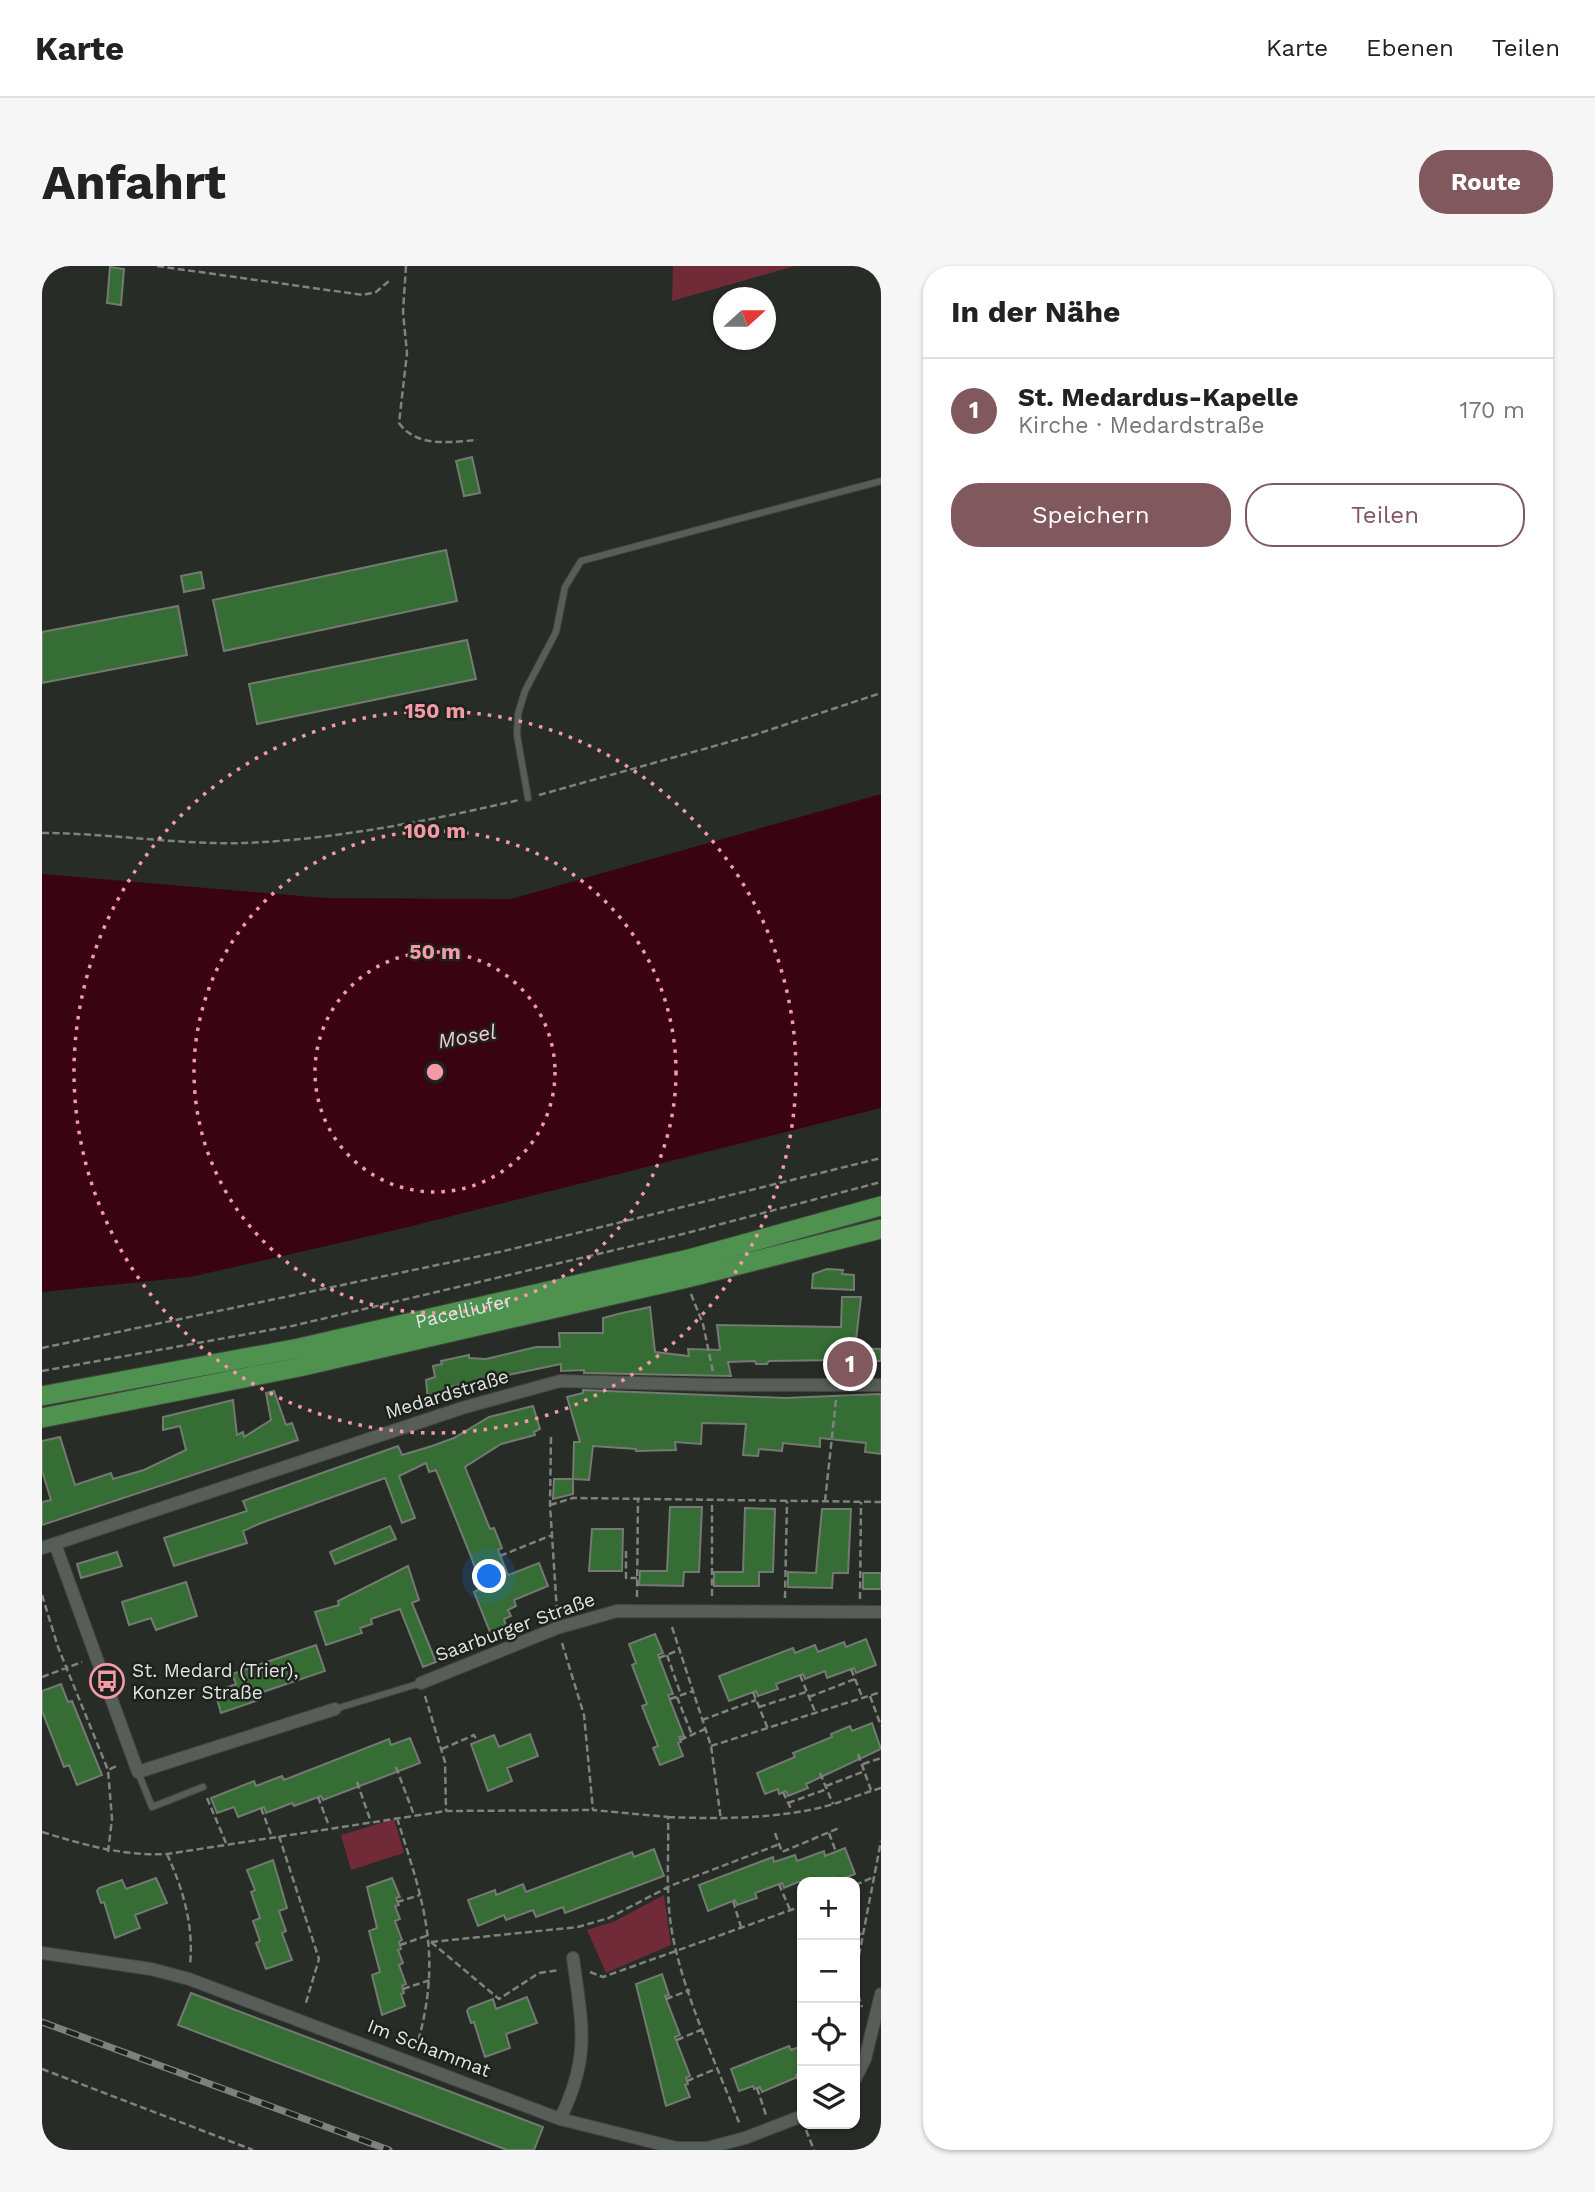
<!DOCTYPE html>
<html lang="de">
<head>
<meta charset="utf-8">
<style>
	:root { --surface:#fff; --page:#f6f6f6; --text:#222; --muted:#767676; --line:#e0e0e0; --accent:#80585d }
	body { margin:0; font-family:"Work Sans",sans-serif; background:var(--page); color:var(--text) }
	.controls { position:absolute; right:21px; bottom:21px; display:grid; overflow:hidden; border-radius:14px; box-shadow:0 2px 5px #0004 }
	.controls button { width:63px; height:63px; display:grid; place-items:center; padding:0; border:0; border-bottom:2px solid var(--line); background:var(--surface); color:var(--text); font:35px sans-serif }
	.compass { position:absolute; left:671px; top:21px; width:63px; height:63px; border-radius:50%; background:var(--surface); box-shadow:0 2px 5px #0004; rotate:69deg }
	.you { position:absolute; left:448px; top:1311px; width:24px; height:24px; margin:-18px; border:5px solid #fff; border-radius:50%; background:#1a73e8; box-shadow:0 0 0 10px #1a73e833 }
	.badge { display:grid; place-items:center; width:46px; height:46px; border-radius:50%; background:var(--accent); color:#fff; font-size:23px; font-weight:700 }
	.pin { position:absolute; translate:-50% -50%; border:4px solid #fff; box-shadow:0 2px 7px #0006 }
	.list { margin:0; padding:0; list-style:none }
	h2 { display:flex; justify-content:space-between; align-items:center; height:91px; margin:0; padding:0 28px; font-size:30px }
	h2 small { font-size:23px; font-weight:400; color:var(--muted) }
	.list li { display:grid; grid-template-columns:46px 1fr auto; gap:21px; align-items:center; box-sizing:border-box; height:105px; padding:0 28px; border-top:2px solid var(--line) }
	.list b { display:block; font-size:26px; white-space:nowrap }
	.list p { margin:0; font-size:23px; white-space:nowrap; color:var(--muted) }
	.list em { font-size:23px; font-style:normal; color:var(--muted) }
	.actions { display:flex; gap:14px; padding:21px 28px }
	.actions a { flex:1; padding:16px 0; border:2px solid var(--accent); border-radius:28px; text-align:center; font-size:24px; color:var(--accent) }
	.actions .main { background:var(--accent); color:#fff }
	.icon { flex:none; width:38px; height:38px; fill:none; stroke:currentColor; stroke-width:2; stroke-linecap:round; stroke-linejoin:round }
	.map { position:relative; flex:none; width:839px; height:1884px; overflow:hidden; border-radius:28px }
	header { display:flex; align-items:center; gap:42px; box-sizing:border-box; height:98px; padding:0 35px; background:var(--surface); border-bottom:2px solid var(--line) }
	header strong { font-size:33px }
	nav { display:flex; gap:38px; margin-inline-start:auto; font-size:24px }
	.intro { display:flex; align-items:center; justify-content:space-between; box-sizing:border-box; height:168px; padding:0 42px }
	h1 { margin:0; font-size:49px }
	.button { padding:18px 32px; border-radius:28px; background:var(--accent); color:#fff; font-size:24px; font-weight:700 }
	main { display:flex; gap:42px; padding:0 42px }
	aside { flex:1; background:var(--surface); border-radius:28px; box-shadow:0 2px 5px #0004 }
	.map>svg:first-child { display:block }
	.green { fill:#702a38 }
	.water { fill:#390312 }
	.building { fill:#366d35; stroke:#747a73; stroke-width:2 }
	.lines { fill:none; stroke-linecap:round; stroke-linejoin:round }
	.lane-casing { stroke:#424642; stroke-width:8 }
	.street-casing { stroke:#424642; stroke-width:14 }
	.primary-casing { stroke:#424642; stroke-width:21 }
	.path { stroke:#7f837e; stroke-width:2.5; stroke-dasharray:7 3.5; stroke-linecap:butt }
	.lane { stroke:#575d57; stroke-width:6 }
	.street { stroke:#575d57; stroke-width:12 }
	.primary { stroke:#4f914f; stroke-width:19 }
	.rail-casing { stroke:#7e827d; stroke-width:7 }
	.rail { stroke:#1d221d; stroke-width:4.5; stroke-dasharray:13; stroke-linecap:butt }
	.ring { fill:none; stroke:#f49aa6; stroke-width:3.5; stroke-dasharray:3.5 7 }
	.labels { text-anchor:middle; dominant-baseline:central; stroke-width:5; stroke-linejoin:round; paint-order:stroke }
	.street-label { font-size:19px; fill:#e2e5e2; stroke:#1d221d }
	.poi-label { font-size:19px; fill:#e2e5e2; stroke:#1d221d; text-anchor:start }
	.water-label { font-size:21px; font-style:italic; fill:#f7c8cd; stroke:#1d221d }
	.centre { fill:#f49aa6; stroke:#1d221d; stroke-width:3.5 }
	.ring-label { font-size:21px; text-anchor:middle; font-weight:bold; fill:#f49aa6; stroke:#1d221d; stroke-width:5; stroke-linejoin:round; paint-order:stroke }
</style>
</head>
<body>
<header>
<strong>Karte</strong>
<nav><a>Karte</a><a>Ebenen</a><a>Teilen</a></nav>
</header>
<div class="intro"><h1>Anfahrt</h1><a class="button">Route</a></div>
<main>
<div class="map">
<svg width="839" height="1884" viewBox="0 0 839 1884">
	<rect width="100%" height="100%" fill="#272c26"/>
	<path class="green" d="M631,0H753L630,35Z
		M352,1553L362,1587L309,1604L299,1569Z
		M622,1629L629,1679L564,1707L545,1664L571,1656Z"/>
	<path class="water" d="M839,528V842L354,964L148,1011L0,1026V608L283,632L469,633Z"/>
	<path class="building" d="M68,1L82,3L79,39L65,37Z
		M430,191L438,227L422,230L414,195Z
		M404,284L415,335L182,385L171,334Z
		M159,306L162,322L142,326L139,310Z
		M136,340L145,389L0,417V366Z
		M425,374L434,413L215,458L207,418Z
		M785,1003L801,1004L800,1008L812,1009V1024L770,1022L771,1008Z
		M800,1031H819L813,1082L839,1083V1095H828V1110H798L799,1094L727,1095L725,1098H714L713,1095L686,1096L689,1110L542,1107V1104L519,1105V1098L404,1122V1128L386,1134L384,1114L393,1111L391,1100L400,1098L399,1095L427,1089V1092L444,1093L494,1081H518L517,1067H561V1052L576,1048L608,1041L613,1086L647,1090L646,1083L678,1084L675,1059L799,1061Z
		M541,1124L743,1132L839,1128V1188L823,1186L824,1177L778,1172V1181L741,1177L740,1185L717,1183L716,1190L701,1189L704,1158L660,1157L659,1178L633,1176L634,1184L594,1185V1183L551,1180L547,1214L531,1213L532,1176H538L525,1131L541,1127Z
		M232,1125L244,1159L250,1157L256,1174L0,1259V1236L9,1234L0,1205V1175L18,1171L33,1219L69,1207L71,1213L102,1204L144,1184L138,1160L121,1164V1151L191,1134L195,1169L201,1166L202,1171L229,1154L224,1127Z
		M491,1140L498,1163L492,1166L493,1169L459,1178L423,1201L448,1263L452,1262L460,1282L456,1284L466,1309L497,1297L506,1320L472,1334L474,1340L466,1344L469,1350L462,1353L464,1360L448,1366L432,1326L440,1322L430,1293L394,1204L387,1206L384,1197L357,1210L373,1252L360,1257L343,1212L219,1257L201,1265L205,1277L132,1300L122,1272L205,1245L201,1235L356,1180L360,1189L390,1180L412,1172L447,1151Z
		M512,1213H531V1228L511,1233Z
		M628,1241H660L657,1306H642L641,1320L597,1319L598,1305H625Z
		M703,1242L733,1243L731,1306H717V1320H672V1306H701Z
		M780,1243H809L806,1307H791L790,1322L746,1321V1306L774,1307Z
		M348,1260L354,1273L293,1298L288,1286Z
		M550,1263H581L580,1305H547Z
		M75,1286L80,1300L39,1312L35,1298Z
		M366,1300L377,1334L370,1337L394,1396L381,1401L358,1343L329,1353L330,1358L318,1362L320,1367L284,1379L273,1346L297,1339L296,1335Z
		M821,1307H839V1323H821Z
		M144,1316L155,1350L114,1364L109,1352L87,1359L80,1336Z
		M613,1368L621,1387L616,1389L631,1428L626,1429L642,1470L637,1471L639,1476L636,1477L641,1490L618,1499L611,1482L616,1480L600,1440L605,1438L590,1399L594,1397L587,1378Z
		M824,1373L834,1399L814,1407L812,1402L785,1412L783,1405L763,1413L761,1408L734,1418L736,1423L716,1430L714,1425L687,1435L677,1410L751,1382L753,1387L773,1379L776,1386L802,1376L804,1381Z
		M274,1379L283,1405L215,1428L217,1434L179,1447L173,1426L194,1418L190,1408Z
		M19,1418L26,1436L30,1435L60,1509L35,1519L27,1499L22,1501L0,1445V1425Z
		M830,1457L839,1483L764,1518L766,1522L746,1530L744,1525L737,1528L736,1523L723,1528L715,1507L753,1491L751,1487L790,1471L789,1468L808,1460L810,1465Z
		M488,1468L496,1490L465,1502L470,1515L446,1525L429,1478L452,1469L457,1481Z
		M368,1472L378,1497L281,1534L279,1530L252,1540L250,1537L224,1547L222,1541L196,1551L192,1541L175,1547L169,1532L212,1515L214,1520L240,1510L242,1514L347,1473L349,1479Z
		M803,1582L813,1608L793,1616L792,1611L779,1616H756L742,1622L740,1617L713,1627L715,1632L695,1639L693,1634L666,1645L657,1619L731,1591L732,1596L753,1589L755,1595L782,1585L783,1590Z
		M612,1583L622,1610L523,1647L521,1641L494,1651L491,1644L464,1654L462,1649L436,1660L426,1634L453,1624L454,1629L481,1618L484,1626L590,1586L592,1591Z
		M231,1594L245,1642L237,1645L244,1665L240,1667L250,1694L224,1703L214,1677L218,1675L211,1655L218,1652L209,1626L213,1624L205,1604Z
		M114,1612L125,1637L93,1649L98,1662L73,1672L62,1636L59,1637L55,1625L57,1622L80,1614L84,1623Z
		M350,1612L358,1631L354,1632L357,1639L353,1640L358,1653L353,1655L360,1674L357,1676L359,1683L356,1684L361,1697L357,1699L364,1718L360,1720L362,1727L359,1728L363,1740L340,1749L330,1709L338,1706L327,1665L335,1662L325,1621Z
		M620,1708L627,1729L623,1730L638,1769L633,1771L648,1810L644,1812L646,1818L643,1819L648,1831L624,1840L594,1718Z
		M149,1727L501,1861L492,1884H465L136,1759Z
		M485,1731L495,1757L464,1768L468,1782L443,1791L432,1756L429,1757L425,1745L427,1742L451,1733L454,1743Z
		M747,1780L749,1784L760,1780V1809L720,1826L718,1821L712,1823L711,1820L697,1825L689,1803Z"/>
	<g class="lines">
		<g class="lane-casing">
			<path id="lane" d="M486,532L475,469L476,448L483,425L514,366L523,321L539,295L839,215
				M293,1443L379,1417
				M96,1506L110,1541L161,1521"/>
		</g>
		<g class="street-casing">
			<path id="street" d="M13,1278L96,1506L293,1443
				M0,1282L420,1142L518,1115L673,1119H839
				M379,1417L515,1362L575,1345L839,1346
				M0,1687L109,1703L147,1713L518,1853L635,1882H665L703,1872L760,1850
				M813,1813L823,1793L839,1728
				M518,1853C549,1790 540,1759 531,1692"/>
		</g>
		<g class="primary-casing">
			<g id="primary">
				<path id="s1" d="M0,1130L257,1082L647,993L839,940"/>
				<path d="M0,1152L257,1101L645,1012L839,963"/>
			</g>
		</g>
		<path class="path" d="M115,0L321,29L334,26L347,15
			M364,0L361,46L365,87L357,157C375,182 408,176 435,174
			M497,529L712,469L839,427
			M0,567C67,567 135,579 203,577C296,573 386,555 477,534
			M649,1028L661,1058L671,1106
			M0,1082L462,985L839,892
			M0,1105L250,1060L641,968L839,916
			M509,1171L508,1239L515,1346
			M783,1235L794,1134
			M508,1239L531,1232L839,1236
			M584,1285V1312H595
			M458,1290L510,1269
			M0,1329L16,1381L66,1504
			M670,1330V1236
			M595,1331L596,1233
			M743,1332L745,1235
			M818,1333L819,1236
			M630,1361L669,1480L679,1554
			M520,1377L542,1449L551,1544L626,1551C627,1584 624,1619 628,1652C635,1715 675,1799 698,1859
			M625,1389L639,1429
			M617,1392L637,1384
			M809,1403L821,1433
			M758,1409L774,1448
			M0,1411L40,1396
			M711,1426L726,1463
			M383,1430L403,1496L404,1545
			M828,1430L839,1460
			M635,1431L650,1469
			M767,1431L813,1413
			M628,1433L651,1425
			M717,1441L764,1426
			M660,1454L714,1434
			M638,1474L663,1463
			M669,1480L839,1426
			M400,1483L432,1469L435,1475
			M816,1488L829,1524
			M821,1498L839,1492
			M354,1501L372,1549
			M778,1507L791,1538
			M315,1516L329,1556
			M784,1520L823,1505
			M741,1526L750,1545
			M276,1531L287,1560
			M165,1532L184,1577
			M746,1537L785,1523
			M219,1542L230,1571
			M626,1551C677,1553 727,1553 777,1542C798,1537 818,1528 839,1522
			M355,1552C383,1640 401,1691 374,1783
			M0,1566C43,1579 80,1590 125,1588L404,1545L550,1544
			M733,1567L740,1586L797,1562
			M787,1567L794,1586
			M237,1570L277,1693L263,1740
			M66,1586L70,1553L66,1504L77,1499
			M125,1588C141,1623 152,1660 148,1699
			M737,1618L748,1644
			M813,1619L832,1611
			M691,1635L699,1661
			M355,1636L378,1629
			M813,1670L821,1667
			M389,1676L457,1733L497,1707L518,1704
			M389,1676L536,1661L567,1652L628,1620L738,1578
			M358,1679L387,1669
			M548,1706L561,1711L760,1640
			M813,1710L839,1575
			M813,1719L820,1741
			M361,1723L388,1714
			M624,1733L648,1724
			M635,1774L661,1763
			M0,1803L211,1884
			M754,1808L760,1824
			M645,1815L676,1802
			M715,1822L724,1849
			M764,1864L772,1884
			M822,1884L839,1877"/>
		<use href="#lane" class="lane"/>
		<use href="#street" class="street"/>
		<use href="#primary" class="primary"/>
		<g class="rail-casing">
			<path id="rail" d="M0,1756L347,1884"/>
		</g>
		<use href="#rail" class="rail"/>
	</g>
	<g class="ring">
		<circle cx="393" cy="806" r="120"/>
		<circle cx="393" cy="806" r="241"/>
		<circle cx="393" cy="806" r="361"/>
	</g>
	<defs>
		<g id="bus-ring" transform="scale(1.75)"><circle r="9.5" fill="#1d221d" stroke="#f49aa6" stroke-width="1.5"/><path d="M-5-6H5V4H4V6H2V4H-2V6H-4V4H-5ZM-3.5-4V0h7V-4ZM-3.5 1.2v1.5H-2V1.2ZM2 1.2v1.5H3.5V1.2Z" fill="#f49aa6"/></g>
	</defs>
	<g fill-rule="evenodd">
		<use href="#bus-ring" x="65" y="1415"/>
	</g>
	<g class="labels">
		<g class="street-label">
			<text stroke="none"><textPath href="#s1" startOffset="430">Pacelliufer</textPath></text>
			<text transform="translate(405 1128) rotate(-17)">Medardstraße</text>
			<text transform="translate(473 1361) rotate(-20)">Saarburger Straße</text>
			<text transform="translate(387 1782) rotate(21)">Im Schammat</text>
		</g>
		<g class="poi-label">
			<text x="90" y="1404">St. Medard (Trier),<tspan x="90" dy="22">Konzer Straße</tspan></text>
		</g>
		<g class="water-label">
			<text transform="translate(425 770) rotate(-10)">Mosel</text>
		</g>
	</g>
	<circle cx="393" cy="806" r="10" class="centre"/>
	<g class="ring-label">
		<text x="393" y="452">150 m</text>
		<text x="393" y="572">100 m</text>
		<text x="393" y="693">50 m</text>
	</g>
</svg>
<div class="controls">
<button>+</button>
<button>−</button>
<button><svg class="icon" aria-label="locate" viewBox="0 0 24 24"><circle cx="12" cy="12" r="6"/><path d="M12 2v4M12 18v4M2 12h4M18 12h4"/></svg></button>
<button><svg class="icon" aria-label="layers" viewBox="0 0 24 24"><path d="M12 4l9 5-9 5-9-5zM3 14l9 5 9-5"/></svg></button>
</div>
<svg class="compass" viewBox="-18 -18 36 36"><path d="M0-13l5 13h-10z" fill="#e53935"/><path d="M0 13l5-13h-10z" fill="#767676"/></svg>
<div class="you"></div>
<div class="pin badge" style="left:808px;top:1098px">1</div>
</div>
<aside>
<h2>In der Nähe<small></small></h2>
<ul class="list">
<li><span class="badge">1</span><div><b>St. Medardus-Kapelle</b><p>Kirche · Medardstraße</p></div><em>170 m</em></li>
</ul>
<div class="actions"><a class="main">Speichern</a><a>Teilen</a></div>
</aside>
</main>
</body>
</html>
